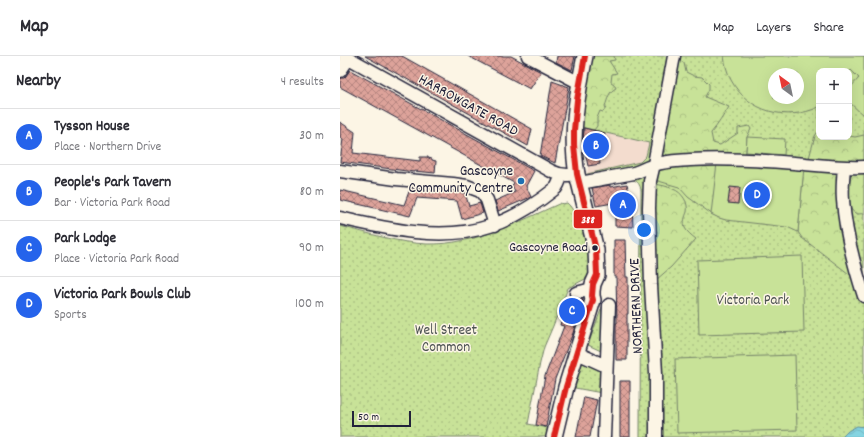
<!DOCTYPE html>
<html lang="en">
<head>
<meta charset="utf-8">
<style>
	:root { --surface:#fff; --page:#f7f7f7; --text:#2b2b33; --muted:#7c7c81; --line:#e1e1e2; --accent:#2563eb }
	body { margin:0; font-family:Dekko,sans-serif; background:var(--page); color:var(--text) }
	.controls { position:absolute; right:12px; top:12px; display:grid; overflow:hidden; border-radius:8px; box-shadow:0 4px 16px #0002 }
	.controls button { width:36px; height:36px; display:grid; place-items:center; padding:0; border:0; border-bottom:1px solid var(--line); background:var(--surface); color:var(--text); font:20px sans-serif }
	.compass { position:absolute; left:428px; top:12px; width:36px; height:36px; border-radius:50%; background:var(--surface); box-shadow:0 4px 16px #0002; rotate:327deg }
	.scale { position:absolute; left:12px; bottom:10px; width:59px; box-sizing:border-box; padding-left:4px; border:2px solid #22223b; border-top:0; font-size:11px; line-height:14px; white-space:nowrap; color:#22223b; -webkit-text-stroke:3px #fcf5e5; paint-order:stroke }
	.you { position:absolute; left:304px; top:174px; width:14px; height:14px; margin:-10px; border:3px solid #fff; border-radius:50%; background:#1a73e8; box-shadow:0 0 0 6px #1a73e833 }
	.badge { display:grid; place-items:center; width:26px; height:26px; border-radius:50%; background:var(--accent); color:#fff; font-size:13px; font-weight:700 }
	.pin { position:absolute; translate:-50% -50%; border:2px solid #fff; box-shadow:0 1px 4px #0006 }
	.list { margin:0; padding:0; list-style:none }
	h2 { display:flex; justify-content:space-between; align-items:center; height:52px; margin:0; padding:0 16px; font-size:17px }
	h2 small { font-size:13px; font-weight:400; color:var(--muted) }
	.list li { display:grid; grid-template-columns:26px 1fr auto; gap:12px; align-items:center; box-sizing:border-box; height:56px; padding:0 16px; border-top:1px solid var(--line) }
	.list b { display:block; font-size:15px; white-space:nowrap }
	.list p { margin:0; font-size:13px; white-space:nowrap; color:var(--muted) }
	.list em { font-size:13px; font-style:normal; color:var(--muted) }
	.map { position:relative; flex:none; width:524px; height:381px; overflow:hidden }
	header { display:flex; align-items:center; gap:24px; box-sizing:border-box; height:56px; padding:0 20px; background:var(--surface); border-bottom:1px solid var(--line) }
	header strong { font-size:19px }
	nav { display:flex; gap:22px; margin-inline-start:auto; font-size:14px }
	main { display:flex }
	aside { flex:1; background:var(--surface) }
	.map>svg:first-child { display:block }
	.built { fill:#f3dcce }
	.grass { fill:url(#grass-dots); stroke:#75826a; fill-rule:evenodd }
	.forest { fill:url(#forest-crowns); stroke:#75826a }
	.pitch { fill:#c8e298; stroke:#75826a; fill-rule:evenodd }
	.water { fill:url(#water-waves); stroke:#5d8d9f }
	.building { fill:url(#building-cross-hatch); stroke:#22223b }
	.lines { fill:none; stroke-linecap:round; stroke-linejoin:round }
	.minor-casing { stroke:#22223b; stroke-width:15 }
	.major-casing { stroke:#22223b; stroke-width:18 }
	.minor { stroke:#fcf5e5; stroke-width:12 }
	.major { stroke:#fcf5e5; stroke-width:15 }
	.bus-1-casing { stroke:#fcf5e5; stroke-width:9 }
	.bus-1 { stroke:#dc241f; stroke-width:6 }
	.poi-dot { fill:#1f6fb2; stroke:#fcf5e5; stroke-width:1.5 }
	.bus-dot { fill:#22223b; stroke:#fcf5e5; stroke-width:1.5 }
	.labels { text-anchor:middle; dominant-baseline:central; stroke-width:3; stroke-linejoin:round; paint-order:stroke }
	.bus-label { font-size:14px; fill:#22223b; stroke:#fcf5e5; text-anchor:end }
	.street-label { font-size:15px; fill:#22223b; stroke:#fcf5e5 }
	.poi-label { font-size:15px; fill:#22223b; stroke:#fcf5e5; text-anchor:end }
	.park-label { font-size:15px; fill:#4c5252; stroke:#fcf5e5 }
	.line-badge { stroke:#fcf5e5; stroke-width:1.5 }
	.badge-label { font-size:11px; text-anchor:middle; font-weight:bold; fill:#fff }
</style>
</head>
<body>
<header>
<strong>Map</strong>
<nav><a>Map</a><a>Layers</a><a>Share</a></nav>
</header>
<main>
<aside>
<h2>Nearby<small>4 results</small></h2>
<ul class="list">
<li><span class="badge">A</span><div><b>Tysson House</b><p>Place · Northern Drive</p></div><em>30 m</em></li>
<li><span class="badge">B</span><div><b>People's Park Tavern</b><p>Bar · Victoria Park Road</p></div><em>80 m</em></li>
<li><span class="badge">C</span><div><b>Park Lodge</b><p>Place · Victoria Park Road</p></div><em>90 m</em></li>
<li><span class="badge">D</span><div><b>Victoria Park Bowls Club</b><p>Sports</p></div><em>100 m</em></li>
</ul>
</aside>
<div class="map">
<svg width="524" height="381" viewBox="0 0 524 381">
	<defs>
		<pattern id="grass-dots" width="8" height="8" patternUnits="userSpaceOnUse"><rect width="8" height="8" fill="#c8e298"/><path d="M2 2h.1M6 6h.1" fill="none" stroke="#acc284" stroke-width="1.8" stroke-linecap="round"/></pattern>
		<pattern id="forest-crowns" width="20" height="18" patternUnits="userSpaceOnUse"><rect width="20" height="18" fill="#c8e298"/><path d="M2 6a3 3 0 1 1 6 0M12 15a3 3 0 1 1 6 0" fill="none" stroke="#acc284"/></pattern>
		<pattern id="water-waves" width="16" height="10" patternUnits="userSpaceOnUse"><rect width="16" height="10" fill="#85d4e1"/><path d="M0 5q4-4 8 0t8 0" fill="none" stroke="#73b6c2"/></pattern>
		<pattern id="building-cross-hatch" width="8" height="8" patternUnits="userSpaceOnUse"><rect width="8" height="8" fill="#dda39a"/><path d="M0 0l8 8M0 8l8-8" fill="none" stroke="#b3847f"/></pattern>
	</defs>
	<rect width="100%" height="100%" fill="#fcf5e5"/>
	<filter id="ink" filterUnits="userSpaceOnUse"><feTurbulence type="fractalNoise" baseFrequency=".025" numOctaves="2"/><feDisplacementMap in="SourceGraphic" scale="8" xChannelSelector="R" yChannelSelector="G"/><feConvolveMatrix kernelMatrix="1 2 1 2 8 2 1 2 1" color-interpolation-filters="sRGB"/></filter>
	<g filter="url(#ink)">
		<path class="built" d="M240,71L309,87L306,100L303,103L297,107L247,118L248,110Z"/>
		<path class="grass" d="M252,0H524V381H300L301,134C300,129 298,125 293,124C288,123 258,131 251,132L247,118L300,106L306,100L309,87L240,71ZM479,15H509V81H479ZM434,18H458V42H434Z
			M221,147L222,148L227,147L230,150C247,173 250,194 249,221L228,232L213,270L204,291L200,307L188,368L208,372L206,381H0V170C28,177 58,187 87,188C135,189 178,166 221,147Z
			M262,251L261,295L248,289Z
			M243,303L263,312L262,337L235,332L238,319Z"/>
		<path class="forest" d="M252,0H274L275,4L269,5L277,17L272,18L271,26L274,28L276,32C268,36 268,43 265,50L266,52L263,56L260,55L257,62V70L254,74L240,71Z
			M337,3L344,7L346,16L354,20L362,21L369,28V33L365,41L389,51C383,60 378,69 371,77L373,87L380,89L398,77V72L409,70L411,73L407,81L406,96L403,100L331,102C326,99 325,97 323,92Z
			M479,74V81H509V80L515,81L524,79V106L490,107L469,102L475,80Z
			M377,107L499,113L513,221L462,182L458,176L463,121L386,164L373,159L348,141L339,131L315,124L317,117L324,112Z
			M513,115H524V158C521,157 518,159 515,157C504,151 508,124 513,115Z
			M314,128C321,129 327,130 333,133C342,136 349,147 347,156C345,161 343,166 345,172C347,176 352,180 356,183L331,211L316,224Z"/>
		<path class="pitch" d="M384,0H524V60L509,46V33L519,22L511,14L509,19V15H479V51C447,66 408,56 391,24C387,16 385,8 384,0ZM434,18H458V42H434Z
			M407,81L445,83L444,99L406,96Z
			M377,107L464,111L458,176L447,171L386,164L379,162L371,158Z
			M462,200L464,276L359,279L357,204Z
			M455,299L457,374L337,377L335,303Z"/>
		<path class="water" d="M517,370L524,371V381H502L508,375Z"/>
		<path class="building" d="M25,0H62L192,73L188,90Z
			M128,0H171L201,16L190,33Z
			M217,0H235L232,14L216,6Z
			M10,14L194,115L186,130L191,141L158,155L155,145L175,136L172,130L174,127L0,31V22H4L6,20Z
			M212,25L229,31L215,107L200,100Z
			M0,66L15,76L13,97L80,105V101H88V102L92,103V104L96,105L95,117L74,115V116L0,106L3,83L0,81Z
			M244,72L265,77L264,83L266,94L258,95L260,108L248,110L243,86Z
			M287,128L292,148L293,171L275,170V155L273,147L256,150L252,132L270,129V131Z
			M390,131L400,132L398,148L388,147Z
			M70,133L95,134L125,137L129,150L140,147L143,157L122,163L117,145L77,142L70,160L0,144V134L64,149Z
			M274,184H285L286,221H288V258H287V304H276V267H277L276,221H274Z
			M229,240L231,242L234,244L243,243L233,277L215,323L206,371L196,369L205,320L224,270L220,269Z
			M280,325H290V381H280Z
			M244,341L257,344L250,381H236Z"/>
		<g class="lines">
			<g class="minor-casing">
				<path id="minor" d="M5,0L211,115C219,119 228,120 237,118
					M188,0L234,24L240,27
					M0,15L9,2
					M504,111C503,122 502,133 503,144C505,177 514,209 524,240
					M0,115L56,123L113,128L127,130L140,135L143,138L147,144L155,169
					M240,127L294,117C301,115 307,111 314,109C325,105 339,105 350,104C385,102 419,104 454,107C477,109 501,112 524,111
					M0,162C47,173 103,186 150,170C175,162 196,148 216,132C219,128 220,123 222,119
					M236,237L248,234L252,235
					M237,297L266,310
					M264,381L269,249
					M316,381V317L311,229L309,152L310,125L314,108L334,0"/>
			</g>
			<g class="major-casing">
				<path id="major" d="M214,381L226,331L253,244L252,240V235L253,228L257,219L256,194L237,118C230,79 237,39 245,0"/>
			</g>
			<use href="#minor" class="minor"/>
			<use href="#major" class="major"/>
			<g class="bus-1-casing">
				<path id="bus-1" d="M214,381L226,331L253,244L252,240L253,228L257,219L256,194L237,118L234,89V74L237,44L245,0"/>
			</g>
			<use href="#bus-1" class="bus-1"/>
		</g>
	</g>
	<circle class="poi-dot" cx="181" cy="125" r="4"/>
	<circle class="bus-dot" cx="255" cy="192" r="3.5"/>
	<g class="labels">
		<g class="bus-label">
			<text x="248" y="192">Gascoyne Road</text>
		</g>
		<g class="street-label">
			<text transform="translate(128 50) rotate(29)">HARROWGATE ROAD</text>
			<text transform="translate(297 250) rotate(-92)">NORTHERN DRIVE</text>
		</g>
		<g class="poi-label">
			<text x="173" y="116">Gascoyne<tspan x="173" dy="17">Community Centre</tspan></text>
		</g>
		<g class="park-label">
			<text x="413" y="245">Victoria Park</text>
			<text x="106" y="275">Well Street<tspan x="106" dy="17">Common</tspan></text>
		</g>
	</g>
	<rect class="line-badge" x="233" y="153" width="30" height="20" rx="4" fill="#dc241f"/>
	<g class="badge-label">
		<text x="248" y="167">388</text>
	</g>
</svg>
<div class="controls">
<button>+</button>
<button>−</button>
</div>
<svg class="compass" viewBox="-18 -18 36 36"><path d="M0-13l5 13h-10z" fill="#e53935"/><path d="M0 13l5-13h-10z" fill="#7c7c81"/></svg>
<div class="scale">50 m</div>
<div class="you"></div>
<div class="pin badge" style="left:283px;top:149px">A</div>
<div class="pin badge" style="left:256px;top:90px">B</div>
<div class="pin badge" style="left:232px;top:255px">C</div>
<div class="pin badge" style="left:417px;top:139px">D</div>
</div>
</main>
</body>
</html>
